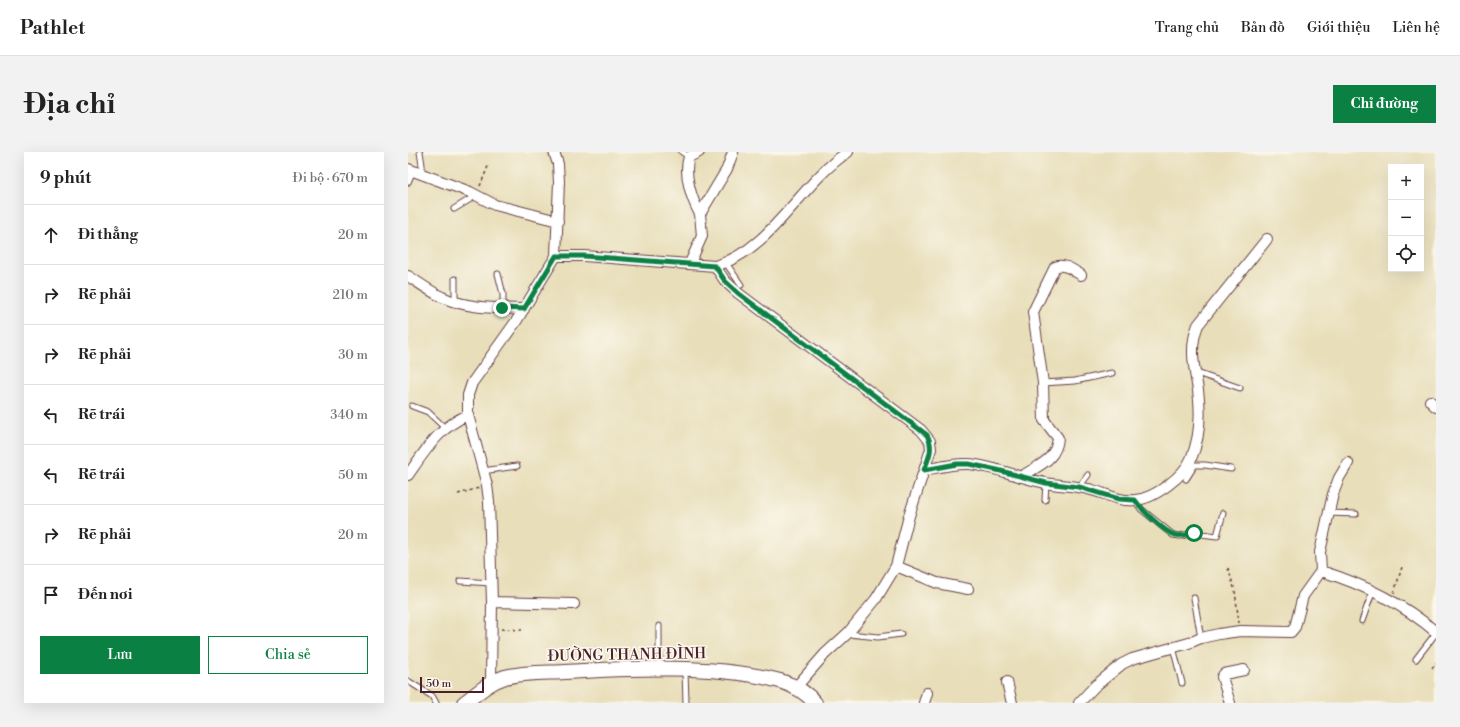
<!DOCTYPE html>
<html lang="vi">
<head>
<meta charset="utf-8">
<style>
	:root { --surface:#fff; --page:#f2f2f2; --text:#222; --muted:#767676; --line:#e0e0e0; --accent:#0b8043 }
	body { margin:0; font-family:"Libre Bodoni",serif; background:var(--page); color:var(--text) }
	.controls { position:absolute; right:12px; top:12px; display:grid; overflow:hidden; border-radius:0px; box-shadow:0 4px 16px #0002 }
	.controls button { width:36px; height:36px; display:grid; place-items:center; padding:0; border:0; border-bottom:1px solid var(--line); background:var(--surface); color:var(--text); font:20px sans-serif }
	.scale { position:absolute; left:12px; bottom:10px; width:64px; box-sizing:border-box; padding-left:4px; border:2px solid #4a1f2b; border-top:0; font-size:11px; line-height:14px; white-space:nowrap; color:#4a1f2b; -webkit-text-stroke:3px #fbf7ec; paint-order:stroke }
	.stop { position:absolute; width:12px; height:12px; margin:-9px; border:3px solid #0b8043; border-radius:50%; background:#fff }
	.stop.end { background:#0b8043; border-color:#fff; box-shadow:0 1px 4px #0008 }
	.list { margin:0; padding:0; list-style:none }
	h2 { display:flex; justify-content:space-between; align-items:center; height:52px; margin:0; padding:0 16px; font-size:17px }
	h2 small { font-size:13px; font-weight:400; color:var(--muted) }
	.list li { display:grid; grid-template-columns:26px 1fr auto; gap:12px; align-items:center; box-sizing:border-box; height:60px; padding:0 16px; border-top:1px solid var(--line) }
	.list b { display:block; font-size:15px; white-space:nowrap }
	.list em { font-size:13px; font-style:normal; color:var(--muted) }
	.actions { display:flex; gap:8px; padding:12px 16px }
	.actions a { flex:1; padding:9px 0; border:1px solid var(--accent); border-radius:0px; text-align:center; font-size:14px; color:var(--accent) }
	.actions .main { background:var(--accent); color:#fff }
	.icon { flex:none; width:22px; height:22px; fill:none; stroke:currentColor; stroke-width:2; stroke-linecap:round; stroke-linejoin:round }
	.map { position:relative; flex:none; width:1028px; height:551px; overflow:hidden; border-radius:0px }
	header { display:flex; align-items:center; gap:24px; box-sizing:border-box; height:56px; padding:0 20px; background:var(--surface); border-bottom:1px solid var(--line) }
	header strong { font-size:19px }
	nav { display:flex; gap:22px; margin-inline-start:auto; font-size:14px }
	.intro { display:flex; align-items:center; justify-content:space-between; box-sizing:border-box; height:96px; padding:0 24px }
	h1 { margin:0; font-size:28px }
	.button { padding:10px 18px; border-radius:0px; background:var(--accent); color:#fff; font-size:14px; font-weight:700 }
	main { display:flex; gap:24px; padding:0 24px }
	aside { flex:1; background:var(--surface); border-radius:0px; box-shadow:0 4px 16px #0002 }
	.map>svg:first-child { display:block }
	.lines { fill:none; stroke-linecap:round; stroke-linejoin:round }
	.lane-casing { stroke:#623c40; stroke-width:7 }
	.street-casing { stroke:#623c40; stroke-width:12 }
	.secondary-casing { stroke:#623c40; stroke-width:16 }
	.path { stroke:#623c40; stroke-width:1.5; stroke-dasharray:3 3; stroke-linecap:butt }
	.lane { stroke:#fff; stroke-width:5 }
	.street { stroke:#fff; stroke-width:10 }
	.secondary { stroke:#fff; stroke-width:14 }
	.route { stroke:#0b8043; stroke-width:5 }
	.labels { text-anchor:middle; dominant-baseline:central; stroke-width:3.5; stroke-linejoin:round; paint-order:stroke }
	.street-label { font-size:15px; fill:#4a1f2b; stroke:#fbf7ec }
</style>
</head>
<body>
<header>
<strong>Pathlet</strong>
<nav><a>Trang chủ</a><a>Bản đồ</a><a>Giới thiệu</a><a>Liên hệ</a></nav>
</header>
<div class="intro"><h1>Địa chỉ</h1><a class="button">Chỉ đường</a></div>
<main>
<aside>
<h2>9 phút<small>Đi bộ · 670 m</small></h2>
<ul class="list">
<li><svg class="icon" aria-label="ahead" viewBox="0 0 24 24"><path d="M12 20V5M6 11l6-6 6 6"/></svg><div><b>Đi thẳng</b></div><em>20 m</em></li>
<li><svg class="icon" aria-label="right" viewBox="0 0 24 24"><path d="M7 20v-9h11M14 6l5 5-5 5"/></svg><div><b>Rẽ phải</b></div><em>210 m</em></li>
<li><svg class="icon" aria-label="right" viewBox="0 0 24 24"><path d="M7 20v-9h11M14 6l5 5-5 5"/></svg><div><b>Rẽ phải</b></div><em>30 m</em></li>
<li><svg class="icon" aria-label="left" viewBox="0 0 24 24"><path d="M17 20v-9H6M10 6l-5 5 5 5"/></svg><div><b>Rẽ trái</b></div><em>340 m</em></li>
<li><svg class="icon" aria-label="left" viewBox="0 0 24 24"><path d="M17 20v-9H6M10 6l-5 5 5 5"/></svg><div><b>Rẽ trái</b></div><em>50 m</em></li>
<li><svg class="icon" aria-label="right" viewBox="0 0 24 24"><path d="M7 20v-9h11M14 6l5 5-5 5"/></svg><div><b>Rẽ phải</b></div><em>20 m</em></li>
<li><svg class="icon" aria-label="arrive" viewBox="0 0 24 24"><path d="M6 21V4h12l-3 4 3 4H6"/></svg><div><b>Đến nơi</b></div></li>
</ul>
<div class="actions"><a class="main">Lưu</a><a>Chia sẻ</a></div>
</aside>
<div class="map">
<svg width="1028" height="551" viewBox="0 0 1028 551">
	<rect width="100%" height="100%" fill="#fbf7ec"/>
	<filter id="ink" filterUnits="userSpaceOnUse"><feTurbulence type="fractalNoise" baseFrequency=".025" numOctaves="2"/><feDisplacementMap in="SourceGraphic" scale="8" xChannelSelector="R" yChannelSelector="G"/><feConvolveMatrix kernelMatrix="1 2 1 2 8 2 1 2 1" color-interpolation-filters="sRGB"/></filter>
	<filter id="wash" filterUnits="userSpaceOnUse"><feTurbulence type="fractalNoise" baseFrequency=".012" numOctaves="4" result="noise"/><feDisplacementMap in="SourceGraphic" scale="16" xChannelSelector="R" yChannelSelector="G"/><feGaussianBlur stdDeviation="0.9" result="paint"/><feColorMatrix in="noise" values="0 0 0 0 0 0 0 0 0 0 0 0 0 0 0 0 0 1.4 0 .05"/><feComposite in="paint" operator="in"/></filter>
	<g filter="url(#wash)">
		<rect width="100%" height="100%" fill="#e8deb9"/>
	</g>
	<g filter="url(#ink)">
		<g class="lines">
			<g class="lane-casing">
				<path id="lane" d="M12,0L14,13L13,23
					M274,0L281,5
					M0,30L5,19
					M46,57L69,43
					M318,111L333,133
					M90,122L95,142V156
					M47,127V150
					M786,220L832,236
					M635,231L667,229L704,221
					M4,254L20,260L37,276
					M780,313H797L823,317
					M75,319L109,314
					M778,327L787,313
					M671,335L680,323
					M637,348L638,331
					M727,348L733,357L765,383L772,384L786,381L809,384L815,361
					M921,361L948,362
					M52,429L83,431
					M786,446L793,486
					M954,469L965,438
					M251,474V516
					M441,482L470,485L493,482
					M765,495L774,531
					M1008,507L1028,481
					M277,519L278,551
					M0,529L24,544L28,551"/>
			</g>
			<g class="street-casing">
				<path id="street" d="M291,0L281,5C275,22 284,48 292,62
					M0,17L62,40L87,53L150,69
					M148,104H176L307,114C364,98 392,31 440,0
					M282,111L294,84L292,62L319,17L325,0
					M307,114L317,129L330,141L513,278L522,289L523,297L501,364L488,414L468,447L440,481L417,502L388,535
					M0,124C11,131 22,139 34,145C60,157 89,156 116,157
					M1022,249L1028,255
					M517,318C531,315 546,311 561,312C588,315 612,326 638,331C652,334 666,333 680,337C695,340 710,350 727,348C746,347 776,324 783,307C792,286 793,260 790,238C786,215 781,195 790,173L859,87
					M0,323C17,299 31,275 60,263
					M613,325C630,313 648,309 650,286L636,268L635,231L625,160L647,115C656,111 665,118 673,123
					M488,414L529,431L560,437
					M913,419C955,432 994,451 1028,480
					M84,450L166,452
					M83,530L84,450L81,349L79,333L60,263V243L64,231L109,168L148,104L151,30L150,12L146,0
					M599,530L604,551
					M516,551L519,541
					M671,551L687,534L714,512L724,507L781,491L793,486L811,482L832,479L883,480L887,475L895,444L913,419L912,400L925,342L931,326L940,311
					M822,551L814,525L816,522L836,518"/>
			</g>
			<g class="secondary-casing">
				<path id="secondary" d="M56,551C70,541 81,530 97,525C116,520 138,521 157,520C223,516 308,512 372,529C385,533 398,540 407,551"/>
			</g>
			<path class="path" d="M72,34L81,12
				M50,342L71,336
				M820,416L827,439L831,471
				M986,441L994,415
				M93,477L116,478
				M1024,516L1028,511"/>
			<use href="#lane" class="lane"/>
			<use href="#street" class="street"/>
			<use href="#secondary" class="secondary"/>
		</g>
	</g>
	<g class="lines" filter="url(#ink)">
		<path class="route" d="M94,156L116,157L148,104H176L307,114L317,129L330,141L519,283C526,295 521,306 516,318L549,312H561L589,318L638,331L671,335L711,347L727,348C734,358 756,380 767,383C773,385 780,382 786,381"/>
	</g>
	<g class="labels">
		<g class="street-label">
			<text transform="translate(219 503) rotate(-1)">ĐƯỜNG THANH ĐÌNH</text>
		</g>
	</g>
</svg>
<div class="controls">
<button>+</button>
<button>−</button>
<button><svg class="icon" aria-label="locate" viewBox="0 0 24 24"><circle cx="12" cy="12" r="6"/><path d="M12 2v4M12 18v4M2 12h4M18 12h4"/></svg></button>
</div>
<div class="scale">50 m</div>
<div class="stop" style="left:786px;top:381px"></div>
<div class="stop end" style="left:94px;top:156px"></div>
</div>
</main>
</body>
</html>
